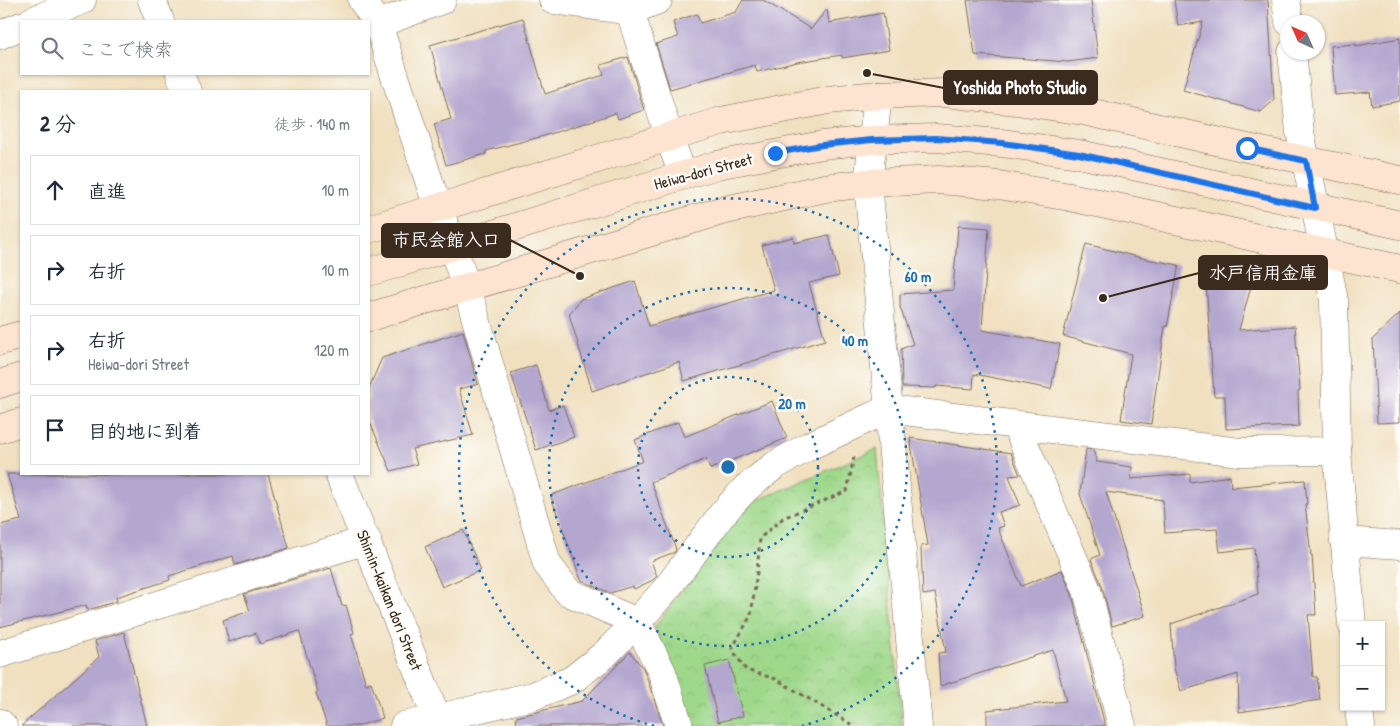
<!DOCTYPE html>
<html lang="ja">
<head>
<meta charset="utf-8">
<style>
	:root { --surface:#fff; --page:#f2f2f3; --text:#1f2937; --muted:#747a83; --line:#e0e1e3 }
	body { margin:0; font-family:"Patrick Hand","Klee One",sans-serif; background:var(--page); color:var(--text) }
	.controls { position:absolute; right:15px; bottom:15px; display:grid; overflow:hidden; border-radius:0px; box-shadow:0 1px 4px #0004 }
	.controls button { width:45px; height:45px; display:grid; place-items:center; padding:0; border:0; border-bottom:1px solid var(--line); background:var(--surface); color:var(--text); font:25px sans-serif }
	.compass { position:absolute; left:1280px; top:15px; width:45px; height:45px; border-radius:50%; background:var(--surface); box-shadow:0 1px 4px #0004; rotate:315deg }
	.stop { position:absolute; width:15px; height:15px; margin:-11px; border:4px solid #1a73e8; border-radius:50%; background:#fff }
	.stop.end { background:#1a73e8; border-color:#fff; box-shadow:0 1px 5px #0008 }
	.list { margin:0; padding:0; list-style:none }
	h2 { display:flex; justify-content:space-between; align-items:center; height:65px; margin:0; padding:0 20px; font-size:21px }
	h2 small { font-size:16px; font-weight:400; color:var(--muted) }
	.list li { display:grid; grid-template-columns:32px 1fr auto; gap:15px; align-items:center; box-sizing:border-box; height:70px; margin:0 10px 10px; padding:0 10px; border:1px solid var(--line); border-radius:0px }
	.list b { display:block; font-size:19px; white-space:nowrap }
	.list p { margin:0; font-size:16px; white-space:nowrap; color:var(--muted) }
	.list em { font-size:16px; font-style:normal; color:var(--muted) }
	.icon { flex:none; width:28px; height:28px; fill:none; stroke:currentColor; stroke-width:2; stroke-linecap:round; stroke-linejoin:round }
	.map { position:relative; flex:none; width:1400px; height:726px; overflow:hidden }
	.search { position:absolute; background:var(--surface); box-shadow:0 1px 4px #0004; left:20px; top:20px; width:350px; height:55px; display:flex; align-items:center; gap:12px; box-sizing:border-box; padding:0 18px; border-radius:0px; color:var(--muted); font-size:19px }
	.panel { position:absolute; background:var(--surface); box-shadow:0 1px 4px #0004; left:20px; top:90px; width:350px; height:385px; border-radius:0px }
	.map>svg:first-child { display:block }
	.park { fill:url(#park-crowns); stroke:#6d8154 }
	.building { fill:#b3a6cf }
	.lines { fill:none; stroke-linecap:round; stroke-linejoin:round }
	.minor-casing { stroke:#7a6a57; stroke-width:29 }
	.tertiary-casing { stroke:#7a6a57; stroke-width:29 }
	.secondary-casing { stroke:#7a6a57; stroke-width:29 }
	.path { stroke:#7a6a57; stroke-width:3; stroke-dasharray:4 4; stroke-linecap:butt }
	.minor { stroke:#fff; stroke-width:28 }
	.tertiary { stroke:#fff; stroke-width:28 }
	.secondary { stroke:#fde4d0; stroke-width:28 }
	.route { stroke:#1a73e8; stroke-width:6 }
	.ring { fill:none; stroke:#1f6fb2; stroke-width:2.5; stroke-dasharray:2.5 5 }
	.labels { text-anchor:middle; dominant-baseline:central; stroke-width:5; stroke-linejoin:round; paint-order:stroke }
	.street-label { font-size:16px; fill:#3b2a1e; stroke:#fdfcf7 }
	.centre { fill:#1f6fb2; stroke:#fdfcf7; stroke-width:2.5 }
	.ring-label { font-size:15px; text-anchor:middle; font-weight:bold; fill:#1f6fb2; stroke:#fdfcf7; stroke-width:5; stroke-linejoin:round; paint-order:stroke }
	.leader { fill:none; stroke:#3b2a1e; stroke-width:2 }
	.callout-dot { fill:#3b2a1e; stroke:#fdfcf7; stroke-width:2 }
	.callout { fill:#3b2a1e; stroke:#3b2a1e; stroke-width:2 }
	.callout-label { font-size:18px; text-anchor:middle; font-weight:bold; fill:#fff }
</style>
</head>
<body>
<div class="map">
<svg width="1400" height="726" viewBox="0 0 1400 726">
	<defs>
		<pattern id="park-crowns" width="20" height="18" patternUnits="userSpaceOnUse" patternTransform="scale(1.25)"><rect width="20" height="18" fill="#9fd88b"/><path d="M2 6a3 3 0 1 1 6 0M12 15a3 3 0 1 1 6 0" fill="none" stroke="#8aba78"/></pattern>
	</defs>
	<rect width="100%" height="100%" fill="#fdfcf7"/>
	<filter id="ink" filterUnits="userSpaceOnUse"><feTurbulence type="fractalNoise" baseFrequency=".02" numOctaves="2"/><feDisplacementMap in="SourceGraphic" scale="10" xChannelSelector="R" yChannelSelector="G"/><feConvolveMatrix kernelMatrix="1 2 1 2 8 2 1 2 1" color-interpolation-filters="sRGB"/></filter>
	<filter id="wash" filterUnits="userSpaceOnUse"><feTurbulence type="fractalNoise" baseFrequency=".0096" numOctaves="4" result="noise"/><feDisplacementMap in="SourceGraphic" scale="20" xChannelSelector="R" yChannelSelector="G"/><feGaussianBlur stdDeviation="1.12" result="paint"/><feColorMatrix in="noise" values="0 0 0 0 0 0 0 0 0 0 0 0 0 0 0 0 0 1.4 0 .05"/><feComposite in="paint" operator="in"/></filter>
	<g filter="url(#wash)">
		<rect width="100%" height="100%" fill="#f0e0c0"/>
		<path class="park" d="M877,449L902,726H691L655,627L732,521L756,501Z"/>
		<g id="blocks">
			<path class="building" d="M743,0H763L811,29L827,9L829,23L883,13L889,50L842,58V55L797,62L757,72L755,65L670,89L656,44L678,37L673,22L697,14L700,23L736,12Z
				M967,0H1091L1098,58L1068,62L975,55Z
				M1174,0H1268L1274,100L1261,112L1183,90L1203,22L1178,26Z
				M523,18L545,94L604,75L601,65L628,57L644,110L618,119L616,113L544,136L486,151V154L446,165L434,124L451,119L430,45Z
				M1400,38V101L1372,106L1370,92L1335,95L1331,46L1356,44V46Z
				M958,226L989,228L982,330L1060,344L1051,389L974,374L973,389L936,386V388L902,387L901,349L913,344L900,307V294L953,290Z
				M829,235L839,276L809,283L825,340L684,381L679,362L592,391L569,314L581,299L635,281L649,326L774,290L762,245L793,237L794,243Z
				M1086,244L1146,259L1179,265L1167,327L1165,326L1151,424L1121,420L1131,354L1063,336Z
				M1205,270L1252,283L1239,330L1295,326L1300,390L1298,391L1299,426L1226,429L1225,396H1214Z
				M1400,313V422L1377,423L1373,339Z
				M463,331L478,384L459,389L473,435L412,449L417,464L391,471L369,420V388L382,358Z
				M536,365L549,410L563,405L574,437L536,450L511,373Z
				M772,401L787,438L710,469L706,459L651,482L676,549L675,552L651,561L657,576L653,580L634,589L633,586L610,593L581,580L551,497L552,495L643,461L635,440L678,422L684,437Z
				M910,438L1011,453L1020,475L1009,476L1020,505L999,512L1004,526L998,528L1021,586L1062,570L1072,595L1105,726H987V710L1066,701L1053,650L940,686L938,653L946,652L935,593L923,595L921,546L928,545Z
				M1086,449L1093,450L1097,462L1132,467L1131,479L1190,474V482L1230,476L1231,487L1305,480L1307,504H1305L1311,555H1312L1316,615H1308L1313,677H1317L1320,700L1239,712L1238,674L1181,691L1174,668L1171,624L1258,594L1254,548L1220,552L1217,529L1165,533L1163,500L1106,492L1145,616L1112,626L1102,586L1091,559L1100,555L1080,494Z
				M7,474H268L289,548L235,565L233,556L169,576L170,580L116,597L117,601L88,610L86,605L0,627V525L21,520Z
				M463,530L481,570L442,587L425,547Z
				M331,568L342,606L346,605L354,633L351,634L366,684L371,682L383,718L358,726H327L316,693L318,692L299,631L260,644L256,633L229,642L223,620L250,611L244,594Z
				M124,632L147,726H21L99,657L95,641Z
				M630,652L643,668L647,678L663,726H517L516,717L582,701Z
				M729,660L743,716L718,722L705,666Z"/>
		</g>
	</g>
	<g filter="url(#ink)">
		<use href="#blocks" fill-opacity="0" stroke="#7a6a57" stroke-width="1"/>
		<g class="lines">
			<g class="minor-casing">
				<path id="minor" d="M362,0L378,24L430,184L467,288L547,564L568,592L637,622L662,672L679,726
					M553,0L630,11L658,0
					M1286,0L1289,22
					M630,11L669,137L683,175
					M32,21L82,0
					M378,24L442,0
					M0,35L21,26
					M1292,52L1300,132L1306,161
					M878,95L868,183L918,726
					M1016,425L1087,590L1122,726
					M1344,541L1400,545
					M0,654L367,540
					M0,723L3,726
					M404,726L533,696L572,680L605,654L637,622L667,588L723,513L746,488L774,466L809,446L888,409L1240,452L1337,451"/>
			</g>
			<g class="tertiary-casing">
				<path id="tertiary" d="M152,0L160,21
					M180,74L187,91
					M1306,161L1334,300L1337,451L1352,625
					M339,474L440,726
					M1359,707L1361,726"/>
			</g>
			<g class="secondary-casing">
				<path id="secondary" d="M369,229L721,121L828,100L878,95L945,93L1017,101L1084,111L1247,148L1400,180
					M369,272L717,165L822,145L872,140L936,138L1002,143L1079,154L1400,225
					M369,317L721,211L825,188L868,183L939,180L999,185L1070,197L1400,269
					M0,341L21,335
					M0,384L21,377
					M0,429L21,422"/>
			</g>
			<path class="path" d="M854,457L847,491L783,518L760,538L757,572L751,615L732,649L746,670L776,679L854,726"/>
			<use href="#minor" class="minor"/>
			<use href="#tertiary" class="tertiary"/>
			<use href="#secondary" class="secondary"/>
		</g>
	</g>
	<g class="lines" filter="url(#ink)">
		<path class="route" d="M775,153L822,145L872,140L936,138L1002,143L1079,154L1315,208L1306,161L1247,148"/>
	</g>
	<g class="ring">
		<circle cx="728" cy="467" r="90"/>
		<circle cx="728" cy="467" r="179"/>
		<path d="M654 726A269 269 0 1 1 802 726"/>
	</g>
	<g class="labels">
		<g class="street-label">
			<text transform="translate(703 171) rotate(-15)">Heiwa-dori Street</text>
			<text transform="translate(390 600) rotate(68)">Shimin-kaikan dori Street</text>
		</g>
	</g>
	<circle cx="728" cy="467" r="8" class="centre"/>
	<g class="ring-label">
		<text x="918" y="282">60 m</text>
		<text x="855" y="346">40 m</text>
		<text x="792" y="409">20 m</text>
	</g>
	<path class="leader" d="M867 73L944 88M580 276L510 240M1103 298L1199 273"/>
	<g class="callout-dot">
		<circle cx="867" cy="73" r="5"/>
		<circle cx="580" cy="276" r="5"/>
		<circle cx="1103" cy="298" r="5"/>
	</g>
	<g class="callout">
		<rect x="944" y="71" width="153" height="33" rx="5"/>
		<rect x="382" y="224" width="128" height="33" rx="5"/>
		<rect x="1199" y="256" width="128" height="33" rx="5"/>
	</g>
	<g class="callout-label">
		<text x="1020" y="94">Yoshida Photo Studio</text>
		<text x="446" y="246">市民会館入口</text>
		<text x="1263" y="279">水戸信用金庫</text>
	</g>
</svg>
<div class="controls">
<button>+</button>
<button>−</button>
</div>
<svg class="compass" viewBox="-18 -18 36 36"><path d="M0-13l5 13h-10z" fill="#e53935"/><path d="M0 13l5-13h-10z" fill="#747a83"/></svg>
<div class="stop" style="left:1247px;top:148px"></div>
<div class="stop end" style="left:775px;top:153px"></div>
<div class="search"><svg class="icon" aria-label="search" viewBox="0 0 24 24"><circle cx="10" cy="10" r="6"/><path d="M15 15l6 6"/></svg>ここで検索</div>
<section class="panel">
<h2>2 分<small>徒歩 · 140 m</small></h2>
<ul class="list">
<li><svg class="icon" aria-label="ahead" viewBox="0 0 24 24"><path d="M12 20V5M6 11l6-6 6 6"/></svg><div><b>直進</b></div><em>10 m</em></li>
<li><svg class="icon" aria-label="right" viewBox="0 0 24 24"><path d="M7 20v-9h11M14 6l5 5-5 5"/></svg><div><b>右折</b></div><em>10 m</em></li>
<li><svg class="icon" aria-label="right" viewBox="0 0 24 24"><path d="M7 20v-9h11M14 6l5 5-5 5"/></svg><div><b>右折</b><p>Heiwa-dori Street</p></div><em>120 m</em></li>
<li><svg class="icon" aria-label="arrive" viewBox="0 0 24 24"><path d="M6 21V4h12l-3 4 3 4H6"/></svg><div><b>目的地に到着</b></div></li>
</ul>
</section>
</div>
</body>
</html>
